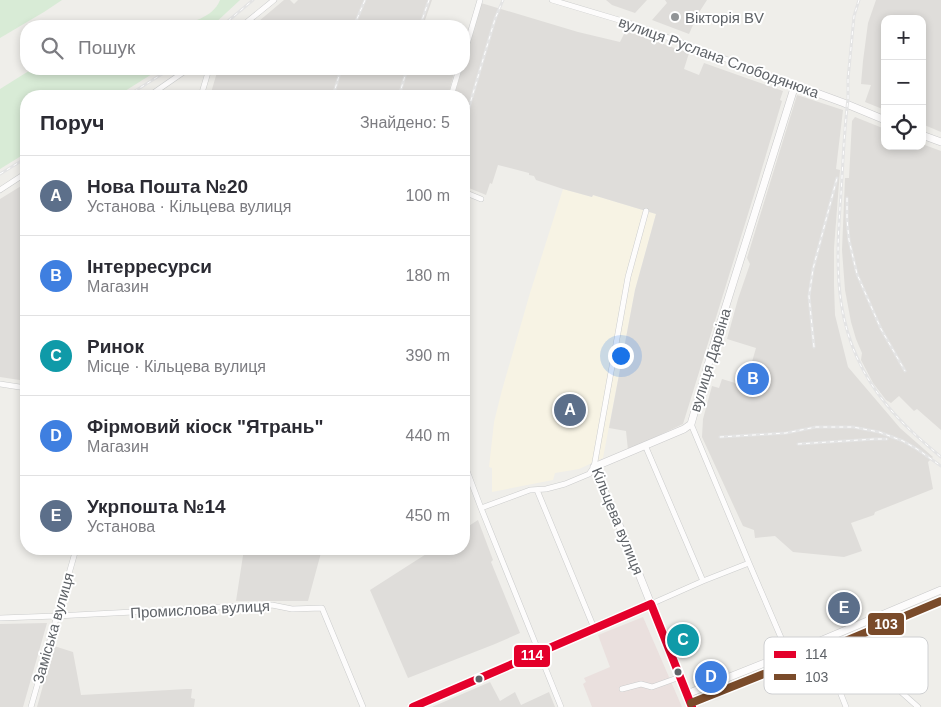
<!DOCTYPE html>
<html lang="uk">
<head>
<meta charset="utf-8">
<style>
	:root { --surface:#fff; --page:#f7f7f7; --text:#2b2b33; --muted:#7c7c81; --line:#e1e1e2; --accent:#ea580c }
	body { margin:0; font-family:Helvetica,sans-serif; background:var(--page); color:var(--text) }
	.controls { position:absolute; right:15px; top:15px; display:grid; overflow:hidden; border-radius:10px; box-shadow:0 2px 8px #0003 }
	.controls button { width:45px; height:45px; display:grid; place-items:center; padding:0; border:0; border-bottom:1px solid var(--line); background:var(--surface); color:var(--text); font:25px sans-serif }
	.you { position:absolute; left:620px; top:355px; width:18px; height:18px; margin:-12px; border:4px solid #fff; border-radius:50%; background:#1a73e8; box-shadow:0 0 0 8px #1a73e833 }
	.badge { display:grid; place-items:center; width:32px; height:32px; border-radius:50%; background:var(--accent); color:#fff; font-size:16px; font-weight:700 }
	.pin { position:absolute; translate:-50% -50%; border:2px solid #fff; box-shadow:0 1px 5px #0006 }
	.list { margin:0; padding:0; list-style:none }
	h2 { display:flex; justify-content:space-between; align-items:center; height:65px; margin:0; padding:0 20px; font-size:21px }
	h2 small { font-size:16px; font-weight:400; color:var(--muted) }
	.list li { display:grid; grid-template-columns:32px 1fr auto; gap:15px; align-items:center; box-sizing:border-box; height:80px; padding:0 20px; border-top:1px solid var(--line) }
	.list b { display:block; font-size:19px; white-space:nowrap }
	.list p { margin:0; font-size:16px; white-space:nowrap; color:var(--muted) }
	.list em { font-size:16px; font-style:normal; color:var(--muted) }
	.icon { flex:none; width:28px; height:28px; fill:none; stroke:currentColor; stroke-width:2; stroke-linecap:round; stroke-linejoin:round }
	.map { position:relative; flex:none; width:941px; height:707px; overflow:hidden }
	.search { position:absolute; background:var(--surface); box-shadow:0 2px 8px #0003; left:20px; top:20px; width:450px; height:55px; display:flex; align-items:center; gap:12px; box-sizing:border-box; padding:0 18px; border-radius:20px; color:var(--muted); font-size:19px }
	.panel { position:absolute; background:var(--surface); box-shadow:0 2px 8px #0003; left:20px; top:90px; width:450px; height:465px; border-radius:20px }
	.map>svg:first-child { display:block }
	.commercial { fill:#f7f3e4 }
	.industrial { fill:#dfddda }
	.medical { fill:#eae0de }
	.green { fill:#d8ebd6 }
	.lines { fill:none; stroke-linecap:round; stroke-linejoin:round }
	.street-casing { stroke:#cbcccc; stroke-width:6 }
	.secondary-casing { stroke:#cacacb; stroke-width:8 }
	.street { stroke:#fdfcfc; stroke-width:5 }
	.secondary { stroke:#fdfcfc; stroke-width:7 }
	.rail-casing { stroke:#e4e4e4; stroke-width:3 }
	.rail { stroke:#fff; stroke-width:1; stroke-dasharray:4; stroke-linecap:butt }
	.bus-1-casing { stroke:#fff; stroke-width:11 }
	.bus-2-casing { stroke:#fff; stroke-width:11 }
	.bus-1 { stroke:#e4002b; stroke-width:8 }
	.bus-2 { stroke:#7a4b2a; stroke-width:8 }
	.poi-dot { fill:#919496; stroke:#fff; stroke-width:2 }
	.bus-dot { fill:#5f6368; stroke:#fff; stroke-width:2 }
	.labels { text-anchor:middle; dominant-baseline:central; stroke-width:4; stroke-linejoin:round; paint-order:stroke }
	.poi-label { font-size:15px; fill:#5f6368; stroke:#fff; text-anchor:start }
	.street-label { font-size:15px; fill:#5f6368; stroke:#fff }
	.key { fill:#fff; stroke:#cfd0d2; stroke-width:1 }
	.key-label { font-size:14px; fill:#5f6368 }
	.line-badge { stroke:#fff; stroke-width:2 }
	.badge-label { font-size:14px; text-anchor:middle; font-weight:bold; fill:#fff }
</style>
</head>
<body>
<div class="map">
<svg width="941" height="707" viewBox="0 0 941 707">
	<rect width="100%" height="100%" fill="#efeeea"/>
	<path class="commercial" d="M563,189L592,197L593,195L656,214L635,290L603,458L579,469L555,473L553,480L492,492V468L489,467L494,422L502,390L530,293Z"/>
	<path class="industrial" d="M284,0H290L294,4L298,0H432L423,26H253Z
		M606,0H647L635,13L612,5Z
		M665,0H707L698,14L689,34L652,20L667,3Z
		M876,0H941V132L922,124V19H885V110L865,102L871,85L861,84L863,61L868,23Z
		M481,3L578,32L620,42L624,34L627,35L629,32L689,53L684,69L699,75L704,63L783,91L780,100L782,101L757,185L683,424L628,450L626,431L609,428L635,290L656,214L593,195L592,197L563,189L536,180L534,176L529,175V173L498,165L492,184L490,183L486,195L464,186V96H454L462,69H464V63Z
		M218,69H455L448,96H210Z
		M797,95L843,110L836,169L840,170L834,248V285L835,315L848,367L900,428L933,457L928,462L933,489L875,512L874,515L851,523L862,551L844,557L793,552L775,536L755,538L754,530L743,526L702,437L703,419L712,386L719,388L722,379L745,386L756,348L727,339L738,299L750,264L747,258Z
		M855,117L885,129V146H922V144L941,151V430L917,409L914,411L899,396L891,403L886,400L873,383L861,360L862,353L856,339L851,322L845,290L842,250L845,178H849L852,121Z
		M26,183V381L0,377V199Z
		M478,520L493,560L491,562L520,633L495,644L408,678L370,590L434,549H464V529Z
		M244,549H322L308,601H236Z
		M47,623L23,707H0V624Z
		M54,646L73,652L81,695L187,689H192L191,698L195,699L194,707H37Z
		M490,682L500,701L515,692L521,705L549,692L555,707H432Z"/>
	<path class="medical" d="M643,617L682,707H592L583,684L586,682L584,678L610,667L598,635Z"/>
	<path class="green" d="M0,0H62L44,12L0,38Z
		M220,0H240L212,26H173C190,23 213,18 220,0Z
		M32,69H160L117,96H26V153L0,169V89Z"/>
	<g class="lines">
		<g class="street-casing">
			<path id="street" d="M552,0L629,23L795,85
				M242,26L274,0
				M464,54L480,0
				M149,96L188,69
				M201,96L209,69
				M451,96L459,69
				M0,190L26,173
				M464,192L481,199
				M0,384L26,388
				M691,424L749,563L788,654
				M645,445L703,581
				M464,463L481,508L561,707
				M537,490L594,628
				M481,508L530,490L546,489L565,484L589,474L594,467L628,277L646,211
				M651,604L703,581L749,563
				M0,618L56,616L191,609L236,606L272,605L292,609L322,608L363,707
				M870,620L900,691L918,707
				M820,641L846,707
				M622,689L641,684L652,687L680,677
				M31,707L76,549"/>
		</g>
		<g class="secondary-casing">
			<path id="secondary" d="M922,135L941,142
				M687,694L820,641L941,590
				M413,707L651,604
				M692,707L623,534L594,467L684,429L691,424L714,344L795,85L844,103L885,120"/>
		</g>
		<use href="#street" class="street"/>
		<use href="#secondary" class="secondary"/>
		<g class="rail-casing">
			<path id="rail" d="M859,0L854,16L848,79V99C844,131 843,163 841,194C835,273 833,339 886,404C902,424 922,441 941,457
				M222,26L253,0
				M354,26L365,0
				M420,26L429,0
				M127,96L170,69
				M333,96L341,69
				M399,96L407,69
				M464,124L495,19L503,0
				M0,174L26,158
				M847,198V219L849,240L857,274L881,329L905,371
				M814,347L809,296L813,269L837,178
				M720,437L786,433L816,427H853L879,432L903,441L917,449L941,466
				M798,444L875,439H887"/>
		</g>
		<use href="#rail" class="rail"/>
		<g class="bus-1-casing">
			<path id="bus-1" d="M651,604L692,707
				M413,707L651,604"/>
		</g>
		<g class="bus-2-casing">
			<path id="bus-2" d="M691,703L824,650L941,601"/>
		</g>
		<use href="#bus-1" class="bus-1"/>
		<use href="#bus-2" class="bus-2"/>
	</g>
	<circle class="poi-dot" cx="675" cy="17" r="5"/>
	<g class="bus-dot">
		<circle cx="678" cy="672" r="4.5"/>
		<circle cx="479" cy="679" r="4.5"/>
	</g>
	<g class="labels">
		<g class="poi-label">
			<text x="685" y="17">Вікторія BV</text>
		</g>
		<g class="street-label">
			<text transform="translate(719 57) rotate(20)">вулиця Руслана Слободянюка</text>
			<text transform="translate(710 360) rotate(-73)">вулиця Дарвіна</text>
			<text transform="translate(618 521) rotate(68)">Кільцева вулиця</text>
			<text transform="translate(200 609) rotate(-3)">Промислова вулиця</text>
			<text transform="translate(53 628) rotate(-74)">Заміська вулиця</text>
		</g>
	</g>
	<rect x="764" y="637" width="164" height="57" rx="8" class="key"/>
	<rect x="774" y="651" width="22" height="7" fill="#e4002b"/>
	<rect x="774" y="674" width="22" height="6" fill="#7a4b2a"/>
	<g class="key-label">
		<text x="805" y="659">114</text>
		<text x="805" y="682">103</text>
	</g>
	<g class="line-badge">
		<rect x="867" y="612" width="38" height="24" rx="5" fill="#7a4b2a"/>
		<rect x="513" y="644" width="38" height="24" rx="5" fill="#e4002b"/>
	</g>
	<g class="badge-label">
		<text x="886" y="629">103</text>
		<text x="532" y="660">114</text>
	</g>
</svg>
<div class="controls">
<button>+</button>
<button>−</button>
<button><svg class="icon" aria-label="locate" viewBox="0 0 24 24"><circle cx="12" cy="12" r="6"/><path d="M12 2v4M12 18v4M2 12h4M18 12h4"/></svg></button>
</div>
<div class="you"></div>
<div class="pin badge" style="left:570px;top:410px;background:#5c6f8a">A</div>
<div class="pin badge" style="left:753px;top:379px;background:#3f7fe0">B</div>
<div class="pin badge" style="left:683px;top:640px;background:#0f9aa8">C</div>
<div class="pin badge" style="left:711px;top:677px;background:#3f7fe0">D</div>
<div class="pin badge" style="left:844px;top:608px;background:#5c6f8a">E</div>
<div class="search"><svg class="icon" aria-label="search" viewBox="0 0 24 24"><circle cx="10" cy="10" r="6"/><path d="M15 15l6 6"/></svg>Пошук</div>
<section class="panel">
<h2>Поруч<small>Знайдено: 5</small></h2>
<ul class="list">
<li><span class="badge" style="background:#5c6f8a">A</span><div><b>Нова Пошта №20</b><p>Установа · Кільцева вулиця</p></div><em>100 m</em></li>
<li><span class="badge" style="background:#3f7fe0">B</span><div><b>Інтерресурси</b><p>Магазин</p></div><em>180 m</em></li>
<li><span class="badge" style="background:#0f9aa8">C</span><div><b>Ринок</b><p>Місце · Кільцева вулиця</p></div><em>390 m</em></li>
<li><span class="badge" style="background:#3f7fe0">D</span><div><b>Фірмовий кіоск &quot;Ятрань&quot;</b><p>Магазин</p></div><em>440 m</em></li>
<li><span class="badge" style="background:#5c6f8a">E</span><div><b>Укрпошта №14</b><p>Установа</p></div><em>450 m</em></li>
</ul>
</section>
</div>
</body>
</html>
